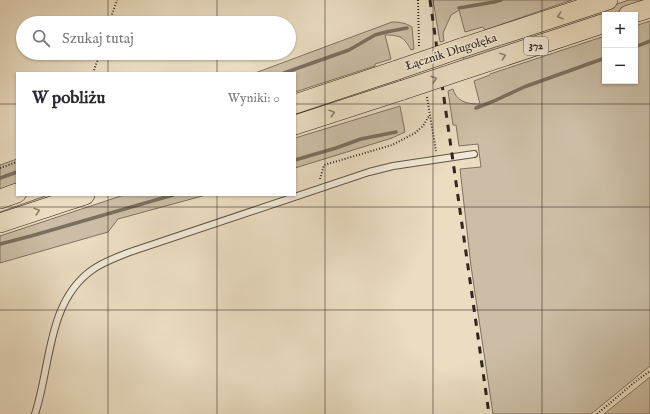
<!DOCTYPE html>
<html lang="pl">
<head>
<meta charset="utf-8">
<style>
	:root { --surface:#fff; --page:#f2f2f3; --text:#2b2b33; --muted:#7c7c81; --line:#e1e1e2 }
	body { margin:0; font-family:"IM FELL English",serif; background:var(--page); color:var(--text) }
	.controls { position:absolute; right:12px; top:12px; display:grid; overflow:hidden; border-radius:0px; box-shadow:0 1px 3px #0004 }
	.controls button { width:36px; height:36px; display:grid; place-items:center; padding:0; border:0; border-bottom:1px solid var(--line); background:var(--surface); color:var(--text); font:20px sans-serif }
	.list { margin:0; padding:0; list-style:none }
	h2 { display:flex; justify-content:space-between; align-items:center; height:52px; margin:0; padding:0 16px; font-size:17px }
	h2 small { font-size:13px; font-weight:400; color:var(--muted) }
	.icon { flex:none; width:22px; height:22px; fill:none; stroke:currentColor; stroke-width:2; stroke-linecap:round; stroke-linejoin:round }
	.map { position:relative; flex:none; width:650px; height:414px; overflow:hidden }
	.search { position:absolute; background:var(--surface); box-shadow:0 1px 3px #0004; left:16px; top:16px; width:280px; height:44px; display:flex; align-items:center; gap:10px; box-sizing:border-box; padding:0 14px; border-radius:22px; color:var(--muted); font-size:15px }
	.panel { position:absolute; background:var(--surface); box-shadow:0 1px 3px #0004; left:16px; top:72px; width:280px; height:124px; border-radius:0px }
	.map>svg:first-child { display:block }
	.green { fill:#ccbea6; stroke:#7f7262 }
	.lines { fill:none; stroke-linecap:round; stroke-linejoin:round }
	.stream { stroke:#7b6f5e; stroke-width:3.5 }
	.service-casing { stroke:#605446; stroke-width:8 }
	.primary-casing { stroke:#32261d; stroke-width:20 }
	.path { stroke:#32261d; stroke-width:2; stroke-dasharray:1 2; stroke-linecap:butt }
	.service { stroke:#f2e9d7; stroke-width:6 }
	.primary { stroke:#ebddc2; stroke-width:19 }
	.rail { stroke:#32261d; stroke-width:3; stroke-dasharray:7 7; stroke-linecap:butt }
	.primary-bridge-casing { stroke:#32261d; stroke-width:20; stroke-linecap:butt }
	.primary-bridge { stroke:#ebddc2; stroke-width:19 }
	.oneway { stroke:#8e8270 }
	.grid { fill:none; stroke:#32261d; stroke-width:1; stroke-opacity:0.55 }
	.labels { text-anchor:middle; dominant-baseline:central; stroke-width:3.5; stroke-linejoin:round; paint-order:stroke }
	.shield { fill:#f2e9d7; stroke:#6c6055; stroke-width:1 }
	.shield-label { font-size:11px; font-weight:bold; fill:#32261d }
	.street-label { font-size:12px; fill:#32261d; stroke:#f2e9d7 }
</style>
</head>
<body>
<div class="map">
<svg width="650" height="414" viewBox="0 0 650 414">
	<rect width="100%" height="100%" fill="#ebddc2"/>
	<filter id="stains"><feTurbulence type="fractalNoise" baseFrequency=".005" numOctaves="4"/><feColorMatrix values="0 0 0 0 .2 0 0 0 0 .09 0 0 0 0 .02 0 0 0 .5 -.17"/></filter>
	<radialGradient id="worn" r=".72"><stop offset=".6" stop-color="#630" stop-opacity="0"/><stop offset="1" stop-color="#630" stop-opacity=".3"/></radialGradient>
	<path class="green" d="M433,0H572L485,30L483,27L465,32L459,10L451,15L443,33L444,41L440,42Z
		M629,0H650V2L610,15H605L465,63L463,55Z
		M650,21V366L591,414H493L471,266L460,169L481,167L478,144L459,146L456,125H453L448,91L453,89C457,102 467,104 480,104L474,81L490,75V74L605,36V81H635V26Z
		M392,22C400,22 406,23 412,27L414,49L411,50C404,37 400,35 385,35L391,59L375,64V66L295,92V73H255Z
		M400,78L401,83L295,118V112Z
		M400,106L405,132L392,138L295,168V138Z
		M17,159V185L0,191V165Z
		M48,195H64L0,216V212Z
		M124,195H206L118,219L108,232L0,263V236Z
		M650,377V414H604Z"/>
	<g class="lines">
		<path class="stream" d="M459,8L494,2L501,0
			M635,47L650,41
			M284,73L349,50L375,35L386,32L407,28
			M476,108L494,101L524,87L605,58
			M295,160L336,148L361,139L396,132
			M0,178L17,172
			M0,244L31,236L173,195"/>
		<g class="service-casing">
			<path id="service" d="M35,414C51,366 47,302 92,270C103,262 117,257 130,252L369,172L393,166L474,154"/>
		</g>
		<g class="primary-casing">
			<path id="primary" d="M628,15L650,8
				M461,48L608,0
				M466,69L605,23
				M295,104L397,70
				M295,125L403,90
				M0,199L17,193
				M0,223L85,195"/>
		</g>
		<path class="path" d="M418,0L419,47
			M109,23L117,0
			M93,73L100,53
			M427,97L436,151
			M0,168L17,162
			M320,179L324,165L392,145L415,133L423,126L429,116
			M597,414L636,381L650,371"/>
		<use href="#service" class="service"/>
		<use href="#primary" class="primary"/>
		<path class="rail" d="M430,0L489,414"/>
		<g class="primary-bridge-casing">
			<path id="primary-bridge" d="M397,70L461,48
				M403,90L466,69"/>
		</g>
		<use href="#primary-bridge" class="primary-bridge"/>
	</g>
	<defs><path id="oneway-chevron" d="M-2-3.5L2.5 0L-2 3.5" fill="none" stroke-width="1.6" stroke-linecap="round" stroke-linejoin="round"/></defs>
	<g class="oneway">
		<use href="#oneway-chevron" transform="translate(560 16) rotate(162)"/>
		<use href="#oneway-chevron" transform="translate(503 56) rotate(-18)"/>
		<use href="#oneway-chevron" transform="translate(434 79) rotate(-18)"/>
		<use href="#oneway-chevron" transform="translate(332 113) rotate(-18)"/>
		<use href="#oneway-chevron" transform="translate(37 211) rotate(-18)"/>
	</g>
	<path class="grid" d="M108,0V23M217,0V23M325,0V414M433,0V414M542,0V414M108,53V73M217,53V73M0,104H17M295,104H650M108,195V414M217,195V414M0,207H650M0,310H650"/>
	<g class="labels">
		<rect class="shield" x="524" y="37" width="24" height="18" rx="3"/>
		<g class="shield-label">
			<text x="536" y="46">372</text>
		</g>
		<g class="street-label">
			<text transform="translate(451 52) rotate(-18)">Łącznik Długołęka</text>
		</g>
	</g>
	<rect width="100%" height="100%" filter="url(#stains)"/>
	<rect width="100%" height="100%" fill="url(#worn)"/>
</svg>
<div class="controls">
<button>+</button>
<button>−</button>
</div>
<div class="search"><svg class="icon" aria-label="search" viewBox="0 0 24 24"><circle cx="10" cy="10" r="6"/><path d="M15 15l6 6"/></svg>Szukaj tutaj</div>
<section class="panel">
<h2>W pobliżu<small>Wyniki: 0</small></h2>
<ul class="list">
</ul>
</section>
</div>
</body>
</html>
